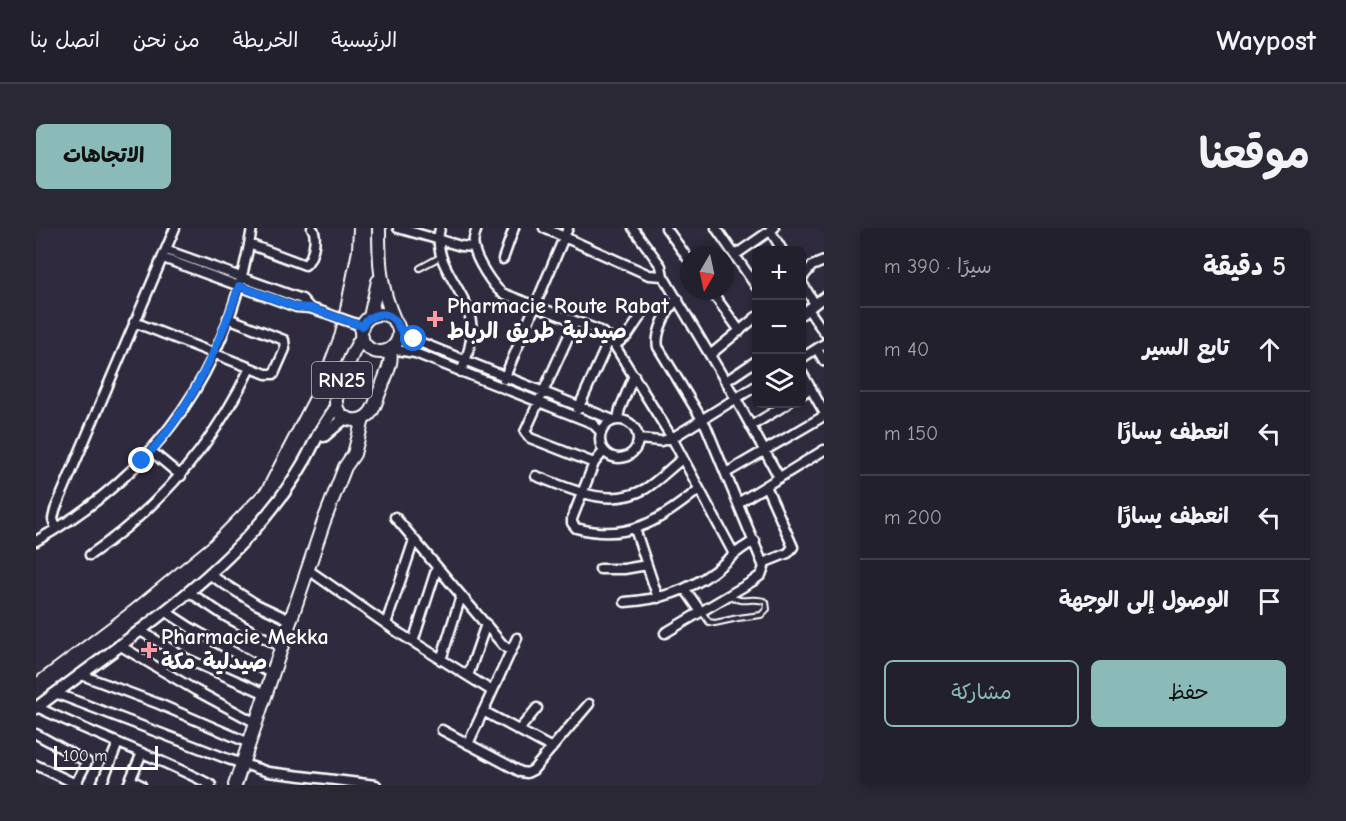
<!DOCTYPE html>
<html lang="ar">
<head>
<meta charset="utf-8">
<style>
	:root { --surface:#23202e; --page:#2b2836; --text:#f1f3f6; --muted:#a3a3aa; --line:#403e4a; --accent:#8bbbb9 }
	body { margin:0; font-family:"Comic Neue","Playpen Sans Arabic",sans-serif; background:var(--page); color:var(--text); direction:rtl }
	.controls { position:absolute; right:18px; top:18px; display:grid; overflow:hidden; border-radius:9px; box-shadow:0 3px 9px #0003 }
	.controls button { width:54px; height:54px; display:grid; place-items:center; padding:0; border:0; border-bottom:2px solid var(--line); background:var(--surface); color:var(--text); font:30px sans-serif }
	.compass { position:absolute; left:644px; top:18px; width:54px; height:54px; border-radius:50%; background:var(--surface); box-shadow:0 3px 9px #0003; rotate:189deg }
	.scale { position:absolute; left:18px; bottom:15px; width:104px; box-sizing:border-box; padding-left:6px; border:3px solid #fff; border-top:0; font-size:16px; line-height:21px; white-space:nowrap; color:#fff; -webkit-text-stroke:4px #2f2a3d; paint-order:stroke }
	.stop { position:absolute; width:18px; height:18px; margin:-14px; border:4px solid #1a73e8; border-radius:50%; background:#fff }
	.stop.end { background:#1a73e8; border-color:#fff; box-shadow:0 2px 6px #0008 }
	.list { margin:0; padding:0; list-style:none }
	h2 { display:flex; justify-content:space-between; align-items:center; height:78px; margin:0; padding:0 24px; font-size:26px }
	h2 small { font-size:20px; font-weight:400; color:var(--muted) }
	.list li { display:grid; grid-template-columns:39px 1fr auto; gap:18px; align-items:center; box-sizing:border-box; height:84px; padding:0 24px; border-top:2px solid var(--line) }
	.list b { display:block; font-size:22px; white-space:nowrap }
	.list em { font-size:20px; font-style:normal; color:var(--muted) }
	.actions { display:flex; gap:12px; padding:18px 24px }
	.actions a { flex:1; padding:14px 0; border:2px solid var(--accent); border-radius:9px; text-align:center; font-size:21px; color:var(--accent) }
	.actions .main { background:var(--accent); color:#111 }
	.icon { flex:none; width:33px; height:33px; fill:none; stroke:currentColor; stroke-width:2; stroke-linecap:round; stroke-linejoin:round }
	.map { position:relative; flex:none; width:788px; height:557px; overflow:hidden; direction:ltr; border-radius:9px }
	header { display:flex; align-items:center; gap:36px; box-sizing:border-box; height:84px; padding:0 30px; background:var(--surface); border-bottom:2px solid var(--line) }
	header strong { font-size:28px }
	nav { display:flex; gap:33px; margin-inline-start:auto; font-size:21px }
	.intro { display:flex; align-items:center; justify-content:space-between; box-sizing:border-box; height:144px; padding:0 36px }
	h1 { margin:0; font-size:42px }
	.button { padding:15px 27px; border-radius:9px; background:var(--accent); color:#111; font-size:21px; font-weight:700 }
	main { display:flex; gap:36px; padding:0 36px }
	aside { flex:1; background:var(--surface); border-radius:9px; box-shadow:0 3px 9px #0003 }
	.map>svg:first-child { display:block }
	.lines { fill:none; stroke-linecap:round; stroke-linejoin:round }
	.service-casing { stroke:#fff; stroke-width:8 }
	.minor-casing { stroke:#fff; stroke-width:13 }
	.secondary-casing { stroke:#fff; stroke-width:15 }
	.primary-casing { stroke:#fff; stroke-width:16 }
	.service { stroke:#2f2a3d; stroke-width:4 }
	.minor { stroke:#2f2a3d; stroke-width:8 }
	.secondary { stroke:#2f2a3d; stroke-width:10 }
	.primary { stroke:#2f2a3d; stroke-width:12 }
	.rail { stroke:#fff; stroke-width:2 }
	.minor-bridge-casing { stroke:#fff; stroke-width:13; stroke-linecap:butt }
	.minor-bridge { stroke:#2f2a3d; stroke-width:8 }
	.route { stroke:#1a73e8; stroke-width:8 }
	.poi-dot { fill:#ff9aa2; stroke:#2f2a3d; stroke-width:2 }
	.labels { text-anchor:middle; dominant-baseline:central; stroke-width:6; stroke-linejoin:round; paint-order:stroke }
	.shield { fill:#2f2a3d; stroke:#c1bfc5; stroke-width:1.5 }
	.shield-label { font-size:21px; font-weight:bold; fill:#fff }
	.poi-label { font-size:22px; font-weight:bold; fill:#fff; stroke:#2f2a3d; text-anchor:start }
</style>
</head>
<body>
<header>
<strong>Waypost</strong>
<nav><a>الرئيسية</a><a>الخريطة</a><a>من نحن</a><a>اتصل بنا</a></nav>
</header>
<div class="intro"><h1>موقعنا</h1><a class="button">الاتجاهات</a></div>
<main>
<aside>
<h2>5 دقيقة<small>سيرًا · 390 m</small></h2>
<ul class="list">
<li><svg class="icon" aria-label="ahead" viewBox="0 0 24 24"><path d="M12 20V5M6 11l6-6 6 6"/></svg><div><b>تابع السير</b></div><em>40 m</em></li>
<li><svg class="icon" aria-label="left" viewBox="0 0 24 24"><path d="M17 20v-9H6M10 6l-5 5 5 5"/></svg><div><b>انعطف يسارًا</b></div><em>150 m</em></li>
<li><svg class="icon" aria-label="left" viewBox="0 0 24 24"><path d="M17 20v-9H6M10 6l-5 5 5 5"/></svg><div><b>انعطف يسارًا</b></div><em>200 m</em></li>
<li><svg class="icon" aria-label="arrive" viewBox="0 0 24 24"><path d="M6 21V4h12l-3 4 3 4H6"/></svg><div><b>الوصول إلى الوجهة</b></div></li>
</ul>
<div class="actions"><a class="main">حفظ</a><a>مشاركة</a></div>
</aside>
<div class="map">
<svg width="788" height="557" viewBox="0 0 788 557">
	<rect width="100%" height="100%" fill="#2f2a3d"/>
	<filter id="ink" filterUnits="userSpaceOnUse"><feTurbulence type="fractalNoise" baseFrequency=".0167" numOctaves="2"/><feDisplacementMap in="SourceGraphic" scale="12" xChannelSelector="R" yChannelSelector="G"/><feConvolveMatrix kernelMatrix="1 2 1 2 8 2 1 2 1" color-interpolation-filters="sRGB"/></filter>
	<g filter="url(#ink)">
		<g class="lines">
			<g class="service-casing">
				<path id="service" d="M384,40L404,29
					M666,384L673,394L679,395L702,390L725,387L731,381L730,374C718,368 705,377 695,368"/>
			</g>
			<g class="minor-casing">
				<path id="minor" d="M362,0L425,18L437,19
					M404,0C395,36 430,60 435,94C438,111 431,129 425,144
					M441,0C439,6 436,13 438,19C440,32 456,57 466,65L562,102L574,110L636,210L698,326
					M508,0L613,47L627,48L625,38L597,0
					M630,0L653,32
					M680,0L720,58
					M734,2L746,22
					M213,16L269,37C277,31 282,7 276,0
					M130,22L266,71L274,80
					M699,27L738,0
					M127,30L260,79L274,80L287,84
					M467,31L478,0
					M627,48L700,171L743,249
					M766,50L776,38L788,33
					M766,55L779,76
					M675,63L704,103
					M772,81L788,104
					M766,86L788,69
					M306,91L326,98
					M98,94L230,146H238L249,121L248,112L192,90
					M539,94L489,204L494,210L558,235
					M363,101L386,115L577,192
					M579,117L592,107L610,80
					M355,121L379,125L556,195L565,204
					M781,121L788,133
					M674,127L720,89
					M766,130L788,116
					M766,145L788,184
					M468,151L532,0
					M690,153L720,133
					M766,166L775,160
					M542,181L574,110
					M582,191L584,181L598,147
					M564 211a19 19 0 1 1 38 0a19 19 0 1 1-38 0Z
					M715,198L751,176
					M602,211L625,213L636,210L720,158
					M115,223L145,248
					M568,223L558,235L536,291V295L540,300C591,314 624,293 662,262
					M690,245L788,188
					M500,248C535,261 572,281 609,261C622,253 633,241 646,231
					M702,275L788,222
					M359,289L467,417L475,423
					M20,301L17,291L19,282L139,0
					M599,301L622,370
					M0,313C124,242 193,141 216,0
					M54,327C124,279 177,217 214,140
					M727,335L752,325L757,319L730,258
					M271,341L363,405L456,463
					M564,341H588L611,337
					M174,347L220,376L254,392
					M649,361L665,384
					M153,364L189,388L245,419
					M589,374C621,372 651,364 677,344C691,334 702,320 719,313
					M129,383L155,400L236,446
					M350,396L378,312
					M103,402L151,431L230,466
					M629,405L717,353L725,347L728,339L670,198L622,119C619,106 631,80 642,71
					M377,414L401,339
					M83,417L159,462L220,495
					M405,432L425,368
					M43,446L123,476L213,515
					M432,448L450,396
					M19,465L192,531L232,544L340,557
					M1,479C58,507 118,527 175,557
					M447,483L516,520
					M406,502L485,544L491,545L497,542L553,476
					M483,502L501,480
					M0,506L51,534L39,557
					M432,516L481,410
					M0,537L42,557
					M95,552L105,557
					M65,557L82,515
					M92,557L106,525"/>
			</g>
			<g class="secondary-casing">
				<path id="secondary" d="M288,208L309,190
					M0,480C99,404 226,327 280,211C285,199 295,189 300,176"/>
			</g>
			<g class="primary-casing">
				<path id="primary" d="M343,0C343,34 344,60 358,91
					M325 105a19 19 0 1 1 38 0a19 19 0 1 1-38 0Z
					M334,89L342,53
					M326,109C318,120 299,163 300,175C301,193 325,198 335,184C340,177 342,166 346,158C350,146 357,135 354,122
					M199,557L288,293L309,239L318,226L327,191"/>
			</g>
			<use href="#service" class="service"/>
			<use href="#minor" class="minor"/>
			<use href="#secondary" class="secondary"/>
			<use href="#primary" class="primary"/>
			<path class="rail" d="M0,449L94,378L172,314L226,259L280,155L299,105L316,22L317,0"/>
			<g class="minor-bridge-casing">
				<path id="minor-bridge" d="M287,84L306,91"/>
			</g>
			<use href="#minor-bridge" class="minor-bridge"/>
		</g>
	</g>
	<g class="lines" filter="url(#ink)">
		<path class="route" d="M106,233C154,183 181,123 203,58L260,79L274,80L326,98C334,86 350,81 360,94C364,99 361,98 365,102C368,106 373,108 378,111"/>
	</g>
	<g class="poi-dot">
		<path d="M396 82h6v6h6v6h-6v6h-6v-6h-6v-6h6z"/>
		<path d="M110 413h6v6h6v6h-6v6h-6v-6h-6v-6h6z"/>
	</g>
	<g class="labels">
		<rect class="shield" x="276" y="134" width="60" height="36" rx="4.5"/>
		<g class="shield-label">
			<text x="306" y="152">RN25</text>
		</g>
		<g class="poi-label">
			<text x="411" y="78">Pharmacie Route Rabat<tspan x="411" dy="25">صيدلية طريق الرباط</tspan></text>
			<text x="125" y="409">Pharmacie Mekka<tspan x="125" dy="25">صيدلية مكة</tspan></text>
		</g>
	</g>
</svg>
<div class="controls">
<button>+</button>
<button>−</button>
<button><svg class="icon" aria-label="layers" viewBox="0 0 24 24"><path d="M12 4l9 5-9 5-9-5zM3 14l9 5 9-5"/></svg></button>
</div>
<svg class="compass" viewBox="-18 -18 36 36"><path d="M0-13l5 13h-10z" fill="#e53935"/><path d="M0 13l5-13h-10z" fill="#a3a3aa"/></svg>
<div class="scale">100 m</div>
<div class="stop" style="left:378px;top:111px"></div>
<div class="stop end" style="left:106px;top:233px"></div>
</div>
</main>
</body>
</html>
